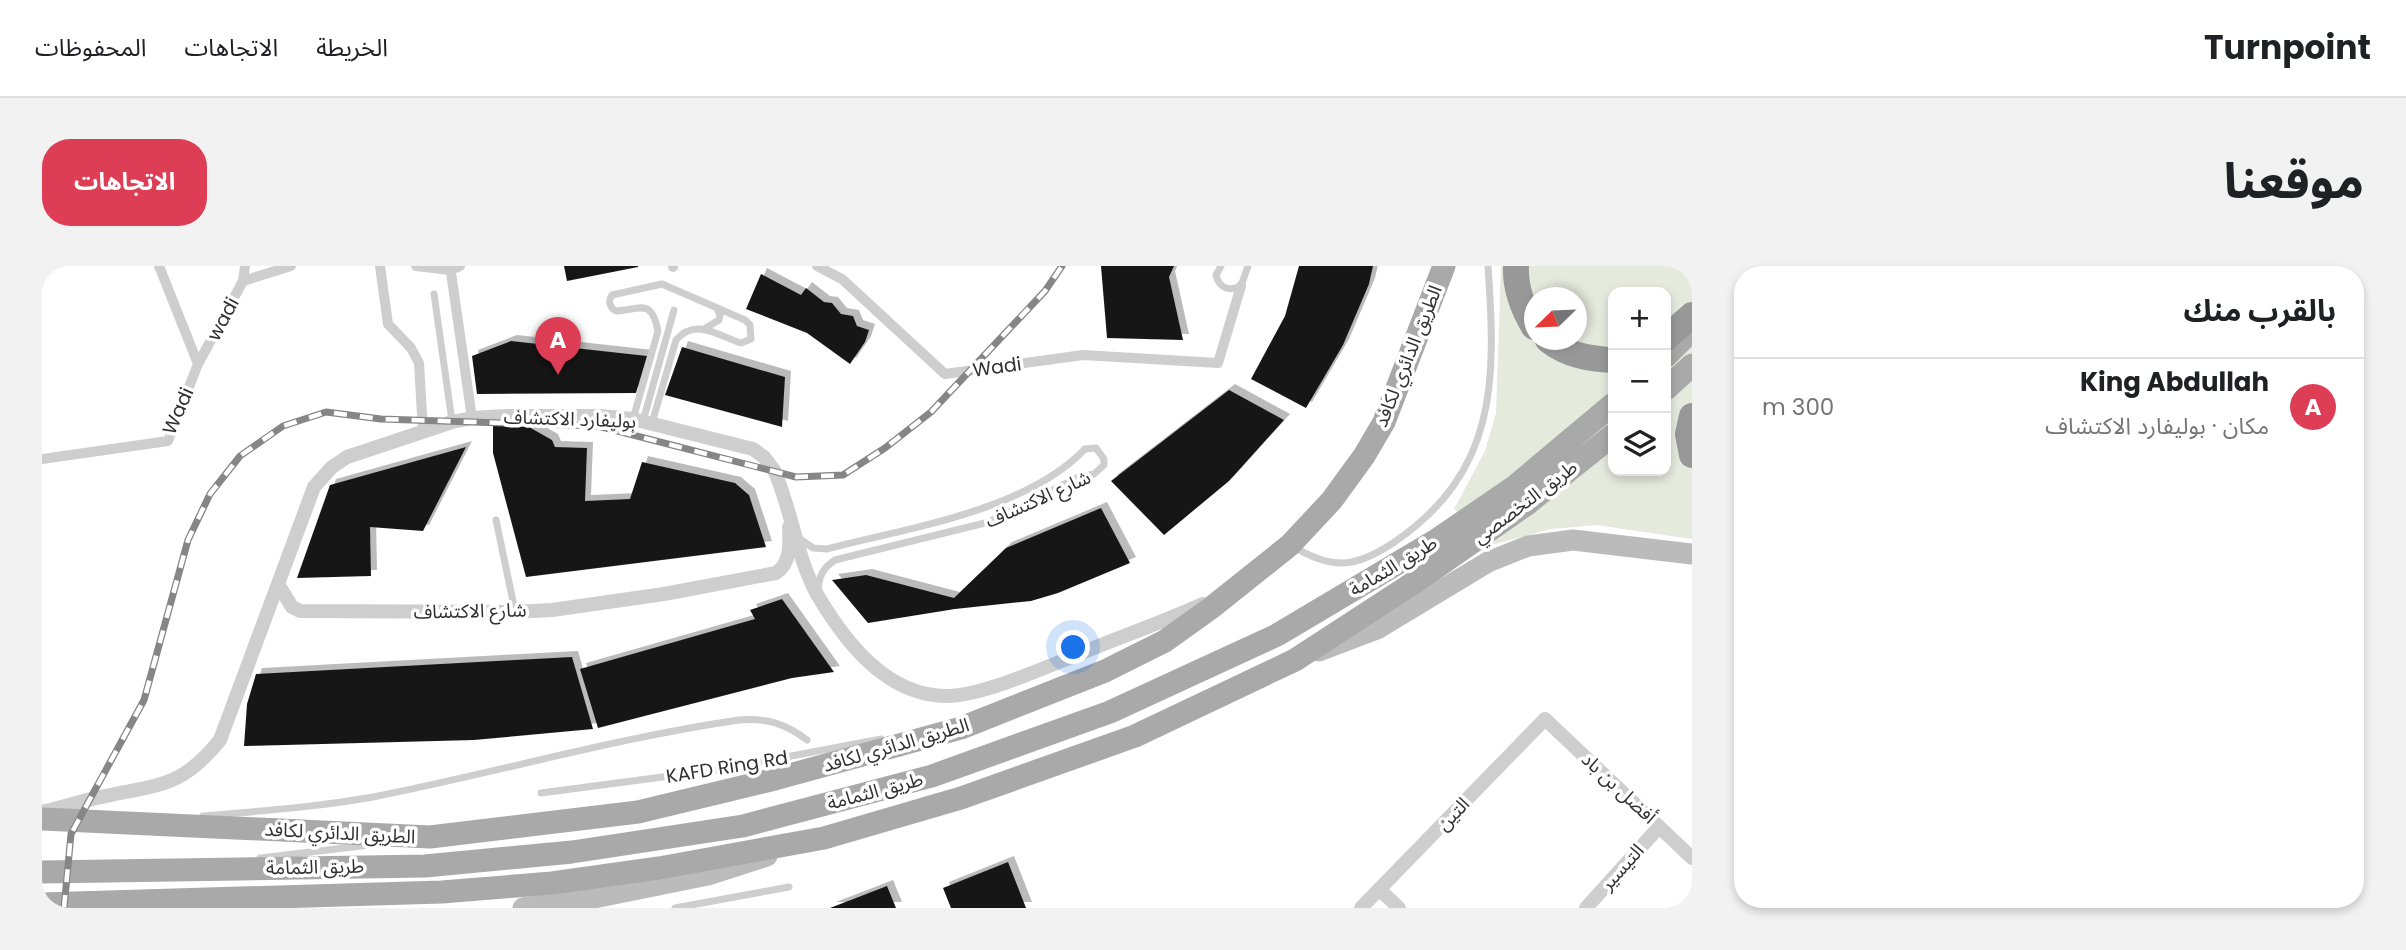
<!DOCTYPE html>
<html lang="ar">
<head>
<meta charset="utf-8">
<style>
	:root { --surface:#fff; --page:#f2f2f2; --text:#202124; --muted:#757577; --line:#e0e0e0; --accent:#dd3e56 }
	body { margin:0; font-family:Poppins,"Noto Sans Arabic",sans-serif; background:var(--page); color:var(--text); direction:rtl }
	.controls { position:absolute; right:21px; top:21px; display:grid; overflow:hidden; border-radius:14px; box-shadow:0 4px 10px #0003 }
	.controls button { width:63px; height:63px; display:grid; place-items:center; padding:0; border:0; border-bottom:2px solid var(--line); background:var(--surface); color:var(--text); font:35px sans-serif }
	.compass { position:absolute; left:1482px; top:21px; width:63px; height:63px; border-radius:50%; background:var(--surface); box-shadow:0 4px 10px #0003; rotate:247deg }
	.you { position:absolute; left:1032px; top:382px; width:24px; height:24px; margin:-18px; border:5px solid #fff; border-radius:50%; background:#1a73e8; box-shadow:0 0 0 10px #1a73e833 }
	.badge { display:grid; place-items:center; width:46px; height:46px; border-radius:50%; background:var(--accent); color:#fff; font-size:23px; font-weight:700 }
	.pin { position:absolute; translate:-50% -58px; filter:drop-shadow(0 2px 4px #0008) }
	.pin::after { content:''; position:absolute; top:37px; width:24px; height:21px; background:inherit; clip-path:polygon(0 0,100% 0,50% 100%) }
	.list { margin:0; padding:0; list-style:none }
	h2 { display:flex; justify-content:space-between; align-items:center; height:91px; margin:0; padding:0 28px; font-size:30px }
	h2 small { font-size:23px; font-weight:400; color:var(--muted) }
	.list li { display:grid; grid-template-columns:46px 1fr auto; gap:21px; align-items:center; box-sizing:border-box; height:98px; padding:0 28px; border-top:2px solid var(--line) }
	.list b { display:block; font-size:26px; white-space:nowrap }
	.list p { margin:0; font-size:23px; white-space:nowrap; color:var(--muted) }
	.list em { font-size:23px; font-style:normal; color:var(--muted) }
	.icon { flex:none; width:38px; height:38px; fill:none; stroke:currentColor; stroke-width:2; stroke-linecap:round; stroke-linejoin:round }
	.map { position:relative; flex:none; width:1650px; height:642px; overflow:hidden; direction:ltr; border-radius:28px }
	header { display:flex; align-items:center; gap:42px; box-sizing:border-box; height:98px; padding:0 35px; background:var(--surface); border-bottom:2px solid var(--line) }
	header strong { font-size:33px }
	nav { display:flex; gap:38px; margin-inline-start:auto; font-size:24px }
	.intro { display:flex; align-items:center; justify-content:space-between; box-sizing:border-box; height:168px; padding:0 42px }
	h1 { margin:0; font-size:49px }
	.button { padding:18px 32px; border-radius:28px; background:var(--accent); color:#fff; font-size:24px; font-weight:700 }
	main { display:flex; gap:42px; padding:0 42px }
	aside { flex:1; background:var(--surface); border-radius:28px; box-shadow:0 4px 10px #0003 }
	.map>svg:first-child { display:block }
	.green { fill:#e5eadd; fill-rule:evenodd }
	.building { fill:#181818; filter:url(#shadow) }
	.lines { fill:none; stroke-linecap:round; stroke-linejoin:round }
	.service { stroke:#cecece; stroke-width:7 }
	.pedestrian { stroke:#cecece; stroke-width:10 }
	.minor { stroke:#cecece; stroke-width:14 }
	.secondary { stroke:#bbb; stroke-width:21 }
	.primary { stroke:#a9a9a9; stroke-width:23 }
	.motorway { stroke:#989898; stroke-width:26 }
	.rail-casing { stroke:#868686; stroke-width:7 }
	.rail { stroke:#fff; stroke-width:4.5; stroke-dasharray:13; stroke-linecap:butt }
	.labels { text-anchor:middle; dominant-baseline:central; stroke-width:7; stroke-linejoin:round; paint-order:stroke }
	.street-label { font-size:19px; fill:#313131; stroke:#fff }
</style>
</head>
<body>
<header>
<strong>Turnpoint</strong>
<nav><a>الخريطة</a><a>الاتجاهات</a><a>المحفوظات</a></nav>
</header>
<div class="intro"><h1>موقعنا</h1><a class="button">الاتجاهات</a></div>
<main>
<aside>
<h2>بالقرب منك<small></small></h2>
<ul class="list">
<li><span class="badge">A</span><div><b>King Abdullah</b><p>مكان · بوليفارد الاكتشاف</p></div><em>300 m</em></li>
</ul>
</aside>
<div class="map">
<svg width="1650" height="642" viewBox="0 0 1650 642">
	<defs>
		<filter id="shadow"><feDropShadow dx="6" dy="-6" stdDeviation="0" flood-color="#0004"/></filter>
	</defs>
	<rect width="100%" height="100%" fill="#fff"/>
	<path class="green" d="M1459,0H1650V273L1554,259L1509,263L1449,279L1412,243L1443,185L1454,147ZM1571,26H1624V205H1571ZM1492,32H1534V74H1492Z"/>
	<path class="building" d="M522,0H596V1L525,15Z
		M1059,0H1132L1127,11L1141,74L1065,72Z
		M1257,0H1331L1327,18L1301,79L1264,142L1209,113L1243,50Z
		M719,8L759,29L764,22L782,36L790,37L799,48L811,50L815,60L827,64L823,76L808,98L765,67L704,43Z
		M469,75L605,90L594,127L435,128L430,90Z
		M640,81L743,111L740,161L623,129Z
		M1187,124L1242,154L1187,215L1122,269L1069,215Z
		M451,159L487,161L510,174L513,181L545,182L543,235L588,233L600,196L693,217L707,229L724,281L484,311L451,187Z
		M424,181L381,265L328,261L329,310L255,312L288,219Z
		M1059,242L1088,297L1016,327L989,335L913,343L826,357L790,314L824,309L912,332L964,282Z
		M740,333L792,406L750,412L556,462L538,403L713,353L708,344Z
		M530,391L551,463L432,474L202,480L205,438L214,408Z
		M966,596L984,642H909L901,622Z
		M845,620L854,642H788Z"/>
	<g class="lines">
		<path class="service" d="M1179,0L1174,9C1177,22 1187,26 1199,20L1206,0
			M392,28L410,155
			M662,63L677,54L678,49L675,42
			M591,153L616,65C609,31 598,44 574,45C567,41 566,35 570,29L620,18L703,54L708,59L709,73L699,77C676,70 654,51 634,74L610,157
			M601,155L632,44
			M454,254L473,345
			M758,273L771,282L785,283C865,262 984,245 1043,183L1054,182L1062,193V199L1052,208L1035,212L947,256L793,294C781,302 777,310 776,324
			M1252,281C1291,304 1313,302 1351,277C1456,206 1454,115 1446,0
			M499,527L681,503L839,473
			M161,550C218,545 275,541 331,531C453,507 573,472 697,454C724,452 743,457 765,474
			M218,592L328,579
			M633,642L747,621"/>
		<path class="pedestrian" d="M338,0L346,58L369,82L377,97L381,166
			M374,0L408,4L418,0
			M408,0L430,152
			M775,0L800,13L903,108L1041,89L1176,97L1199,20
			M631,1V0
			M201,15L203,0
			M156,98L201,15L249,0
			M0,193L126,175L156,98L117,0"/>
		<path class="minor" d="M236,318L250,341L258,345L473,346L510,344L622,328L734,307C749,297 748,278 747,261
			M0,546C21,541 42,534 64,530C119,518 140,521 178,474L272,221L290,201L305,191L410,156L430,152L463,150H558L591,153L711,183L722,191L732,204C750,244 754,291 776,330C804,377 845,430 905,430C939,430 999,403 1032,390C1075,372 1119,357 1161,338
			M1337,623L1357,642
			M1319,642L1503,453L1650,592
			M1544,642L1617,561"/>
		<path class="secondary" d="M1277,385L1335,363L1446,296L1486,280L1531,274L1650,288
			M481,642L547,633L666,609L725,590"/>
		<path class="primary" d="M1624,90L1650,64
			M1624,123L1650,99
			M0,553L388,571L596,546L733,513L919,462L1063,405L1123,375L1169,342L1248,279L1290,234L1322,190L1342,156L1402,0
			M0,606L383,600L530,586L701,560L890,510L1068,446L1235,369L1393,275L1472,221L1571,138
			M0,638L400,626L510,617L617,602L782,572L919,532L1093,470L1253,394L1376,314L1485,238L1571,169"/>
		<path class="motorway" d="M1474,0C1473,22 1481,43 1492,61
			M1624,72L1650,49
			M1506,74C1525,89 1547,93 1571,94
			M1650,150L1646,168L1650,189"/>
		<g class="rail-casing">
			<path id="rail" d="M22,642L29,568L102,434L146,274L168,228L198,190L241,160L284,146L339,153L556,160L754,211L801,209L843,182L889,146L1003,25L1020,0"/>
		</g>
		<use href="#rail" class="rail"/>
	</g>
	<g class="labels">
		<g class="street-label">
			<text transform="translate(181 53) rotate(-62)">wadi</text>
			<text transform="translate(1366 90) rotate(-68)">الطريق الدائري لكافد</text>
			<text transform="translate(955 101) rotate(-8)">Wadi</text>
			<text transform="translate(136 145) rotate(-66)">Wadi</text>
			<text transform="translate(528 153) rotate(2)">بوليفارد الاكتشاف</text>
			<text transform="translate(996 233) rotate(-24)">شارع الاكتشاف</text>
			<text transform="translate(1483 236) rotate(-37)">طريق التخصصي</text>
			<text transform="translate(1351 300) rotate(-31)">طريق الثمامة</text>
			<text transform="translate(428 345) rotate(-1)">شارع الاكتشاف</text>
			<text transform="translate(854 479) rotate(-16)">الطريق الدائري لكافد</text>
			<text transform="translate(685 501) rotate(-9)">KAFD Ring Rd</text>
			<text transform="translate(1577 522) rotate(43)">أفضل بن باد</text>
			<text transform="translate(833 525) rotate(-15)">طريق الثمامة</text>
			<text transform="translate(1411 548) rotate(-46)">التين</text>
			<text transform="translate(298 567) rotate(3)">الطريق الدائري لكافد</text>
			<text transform="translate(273 601) rotate(-1)">طريق الثمامة</text>
			<text transform="translate(1580 601) rotate(-48)">التيسير</text>
		</g>
	</g>
</svg>
<div class="controls">
<button>+</button>
<button>−</button>
<button><svg class="icon" aria-label="layers" viewBox="0 0 24 24"><path d="M12 4l9 5-9 5-9-5zM3 14l9 5 9-5"/></svg></button>
</div>
<svg class="compass" viewBox="-18 -18 36 36"><path d="M0-13l5 13h-10z" fill="#e53935"/><path d="M0 13l5-13h-10z" fill="#757577"/></svg>
<div class="you"></div>
<div class="pin badge" style="left:516px;top:109px">A</div>
</div>
</main>
</body>
</html>
